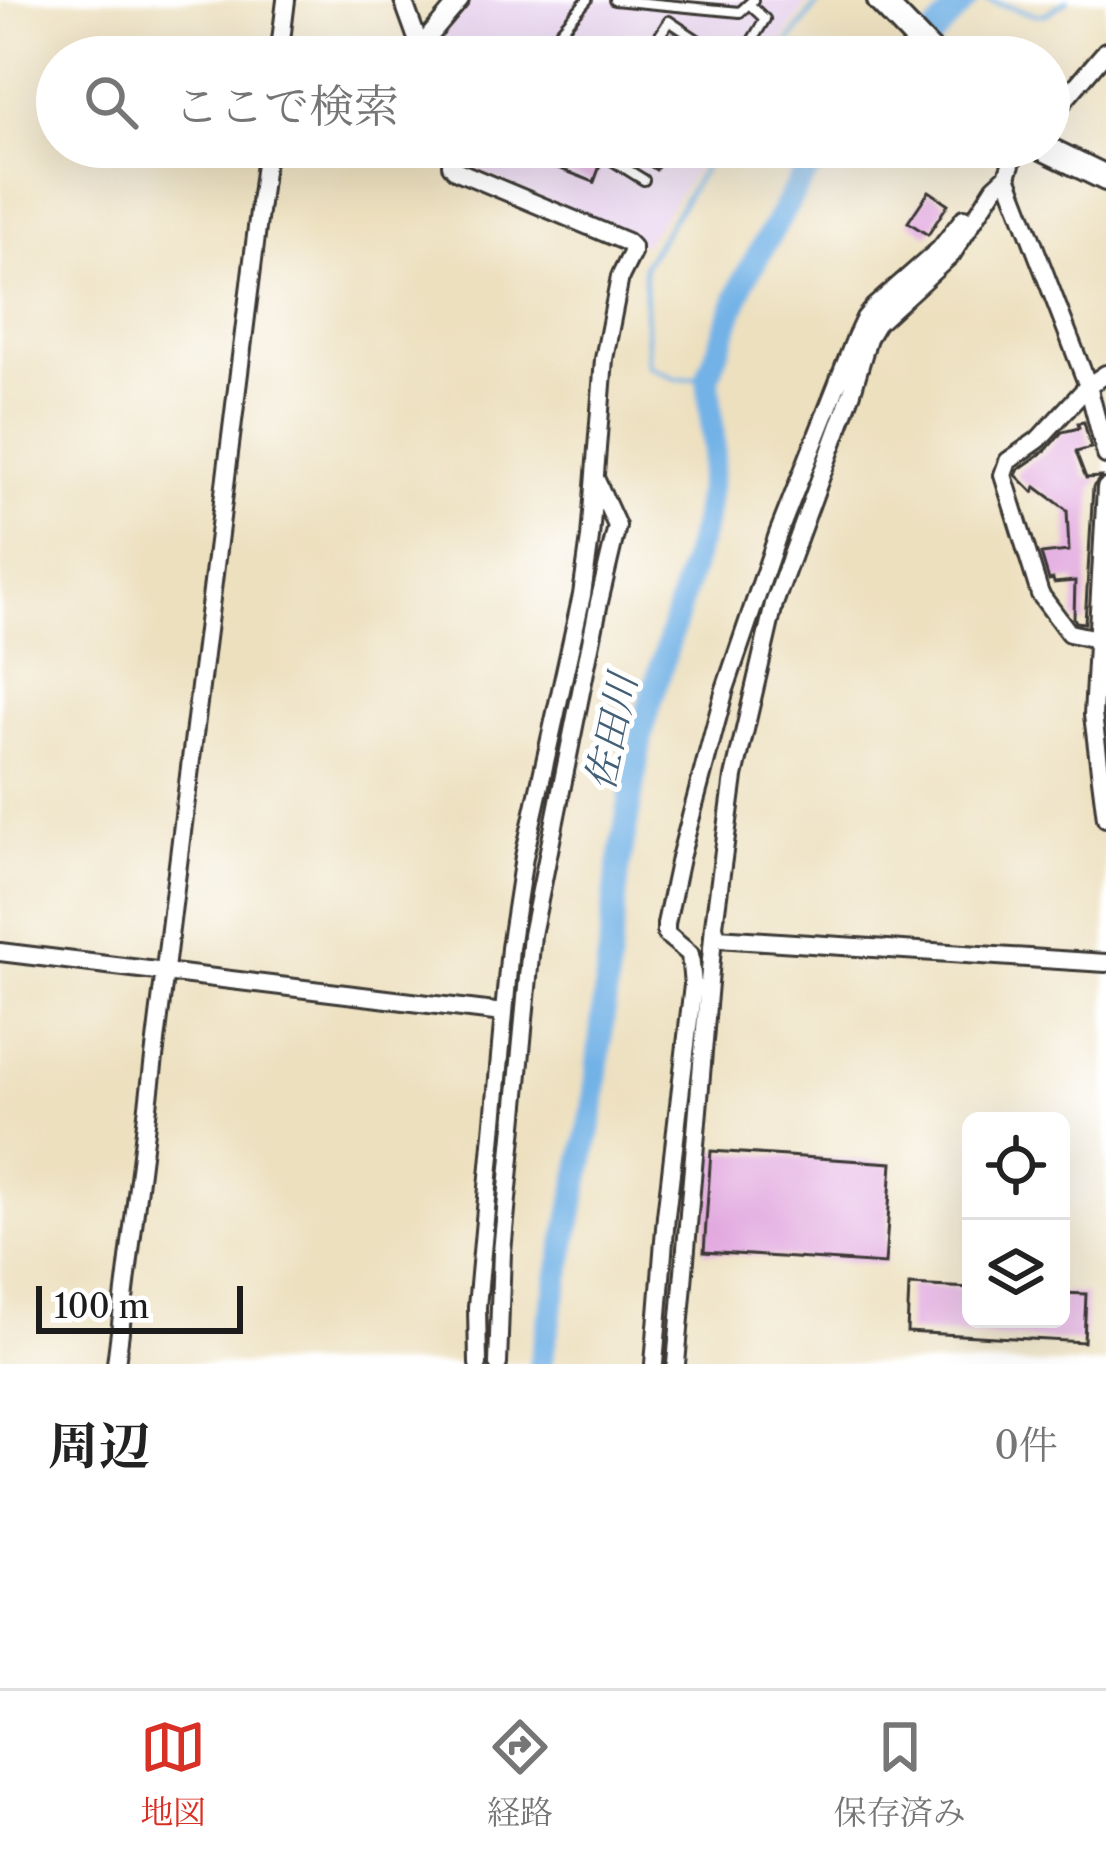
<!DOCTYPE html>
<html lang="ja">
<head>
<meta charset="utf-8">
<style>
	:root { --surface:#fff; --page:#f6f6f6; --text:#222; --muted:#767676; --line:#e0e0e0; --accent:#d93025 }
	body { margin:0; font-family:"Libre Caslon Text","Noto Serif JP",serif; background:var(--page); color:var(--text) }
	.controls { position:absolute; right:36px; bottom:36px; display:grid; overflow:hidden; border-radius:18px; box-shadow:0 12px 48px #0002 }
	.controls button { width:108px; height:108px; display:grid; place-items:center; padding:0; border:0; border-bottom:3px solid var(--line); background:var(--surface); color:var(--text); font:60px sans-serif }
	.scale { position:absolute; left:36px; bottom:30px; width:207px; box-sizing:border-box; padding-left:12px; border:6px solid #1c1c1c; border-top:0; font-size:33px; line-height:42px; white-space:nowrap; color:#1c1c1c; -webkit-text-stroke:9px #fff; paint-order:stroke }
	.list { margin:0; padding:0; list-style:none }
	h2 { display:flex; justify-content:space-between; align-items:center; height:156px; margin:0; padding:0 48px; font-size:51px }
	h2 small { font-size:39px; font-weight:400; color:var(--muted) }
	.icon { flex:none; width:66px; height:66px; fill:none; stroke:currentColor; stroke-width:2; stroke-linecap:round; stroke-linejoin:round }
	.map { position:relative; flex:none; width:1106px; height:1364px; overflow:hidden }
	.search { position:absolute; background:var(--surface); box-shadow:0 12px 48px #0002; left:36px; right:36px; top:36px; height:132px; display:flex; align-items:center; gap:30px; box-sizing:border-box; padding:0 42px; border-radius:66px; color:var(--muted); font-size:45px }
	.sheet { height:324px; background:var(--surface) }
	nav { display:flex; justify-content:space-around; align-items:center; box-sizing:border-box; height:168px; border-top:3px solid var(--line); background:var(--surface); font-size:33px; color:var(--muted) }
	nav a { display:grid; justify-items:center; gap:6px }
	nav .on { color:var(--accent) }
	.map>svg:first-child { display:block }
	.built { fill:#e8d2ee }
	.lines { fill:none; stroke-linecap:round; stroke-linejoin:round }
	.stream { stroke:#72b2e6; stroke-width:4.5 }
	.river { stroke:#72b2e6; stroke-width:24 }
	.building { fill:#e1a6de }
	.service-casing { stroke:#3b3934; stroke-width:14 }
	.minor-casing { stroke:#3b3934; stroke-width:22 }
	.secondary-casing { stroke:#3b3934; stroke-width:30 }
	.service { stroke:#fff; stroke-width:8 }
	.minor { stroke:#fff; stroke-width:16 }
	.secondary { stroke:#fff; stroke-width:24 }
	.labels { text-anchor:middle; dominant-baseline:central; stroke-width:10; stroke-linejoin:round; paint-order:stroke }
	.water-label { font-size:39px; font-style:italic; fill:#436077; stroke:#fff }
</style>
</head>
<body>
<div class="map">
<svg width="1106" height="1364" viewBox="0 0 1106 1364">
	<rect width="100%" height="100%" fill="#fff"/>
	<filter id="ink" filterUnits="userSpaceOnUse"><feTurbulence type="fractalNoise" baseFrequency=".00833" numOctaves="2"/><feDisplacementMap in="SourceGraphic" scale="24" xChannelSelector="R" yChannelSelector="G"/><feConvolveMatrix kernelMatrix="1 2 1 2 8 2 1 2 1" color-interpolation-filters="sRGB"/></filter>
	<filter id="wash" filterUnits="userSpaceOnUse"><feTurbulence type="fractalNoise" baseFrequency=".004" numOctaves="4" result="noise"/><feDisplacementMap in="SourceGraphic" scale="48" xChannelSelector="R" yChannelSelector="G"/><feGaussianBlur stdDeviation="2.7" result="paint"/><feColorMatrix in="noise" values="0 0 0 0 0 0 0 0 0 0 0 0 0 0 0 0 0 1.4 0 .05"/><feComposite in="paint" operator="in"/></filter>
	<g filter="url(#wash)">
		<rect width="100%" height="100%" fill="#ede0bf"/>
		<path class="built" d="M471,0H810L771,57H440L432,46Z
			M460,147H711L644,245L459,163Z"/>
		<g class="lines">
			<path class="stream" d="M987,0L1037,15L1045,14L1068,0
				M778,57L820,0
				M708,377L677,379L648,366L644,265L717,147"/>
			<path class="river" d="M913,57L966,0
				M540,1364L593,1111L618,872L642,731L704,524L714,450L708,377L744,280L803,176L831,147"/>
		</g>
		<g id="blocks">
			<path class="building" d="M667,39L696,57H656Z
				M557,147H569L601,163L594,182L550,165Z
				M620,147H671L656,170Z
				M929,191L948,204L928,235L908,222Z
				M1084,422L1091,448L1076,452L1086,478L1101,477L1093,487L1085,623L1076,622L1074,618L1075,581L1054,583L1053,579L1049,580L1041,554L1069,551L1067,510L1036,487L1033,492L1016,475L1019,469L1046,450L1062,432L1079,428L1078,423Z
				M711,1151L892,1163L885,1264L704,1252Z
				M909,1285L971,1288V1319H1061V1293L1086,1294L1084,1342L907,1332Z"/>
		</g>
	</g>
	<g filter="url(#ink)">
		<use href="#blocks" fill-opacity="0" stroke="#3b3934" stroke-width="3"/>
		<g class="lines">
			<g class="service-casing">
				<path id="service" d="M614,0L740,12L753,0
					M549,45L569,57
					M538,57L587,0
					M646,57L669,21L723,57
					M742,57L765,19L749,4
					M591,147L644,180"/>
			</g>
			<g class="minor-casing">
				<path id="minor" d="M403,0L416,36L431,57
					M422,45L460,0
					M279,57L286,0
					M1049,118L1106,51
					M453,147L451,165L455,170L627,242L632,247V253L620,277L604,359L590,538L582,595L524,857L510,948L477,1307L478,1364
					M1007,176L1088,386L1106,455
					M1106,488L1093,715L1106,818
					M1097,639L1069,633L1040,594L1003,475L1008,461L1038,440L1088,386L1106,374
					M714,926L717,938L1106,963
					M0,952L503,1013
					M116,1364L267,147
					M498,1364L502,1252L532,935L599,602L617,526L596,480
					M654,1364L666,1216L693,985L690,954L666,934V924L680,858L725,689L778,534L856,337L865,318L874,307L940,249L964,218
					M676,1364L714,925L734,777L774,604L852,392L868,338L877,323L952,254L995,187L1007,176L1017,147"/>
			</g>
			<g class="secondary-casing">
				<path id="secondary" d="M880,0L935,57
					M1042,147L1106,178"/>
			</g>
			<use href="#service" class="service"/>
			<use href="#minor" class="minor"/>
			<use href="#secondary" class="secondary"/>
		</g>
	</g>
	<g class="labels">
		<g class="water-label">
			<text transform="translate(611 732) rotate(-78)">佐田川</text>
		</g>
	</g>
</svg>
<div class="controls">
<button><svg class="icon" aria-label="locate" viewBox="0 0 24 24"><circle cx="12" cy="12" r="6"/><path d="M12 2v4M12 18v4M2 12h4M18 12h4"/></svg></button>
<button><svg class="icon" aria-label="layers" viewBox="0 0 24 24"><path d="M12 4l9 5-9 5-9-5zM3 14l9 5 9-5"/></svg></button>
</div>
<div class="scale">100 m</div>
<div class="search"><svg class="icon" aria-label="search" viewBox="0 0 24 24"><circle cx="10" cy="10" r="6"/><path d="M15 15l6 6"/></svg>ここで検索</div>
</div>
<section class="sheet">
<h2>周辺<small>0件</small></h2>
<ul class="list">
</ul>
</section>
<nav>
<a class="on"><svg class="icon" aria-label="map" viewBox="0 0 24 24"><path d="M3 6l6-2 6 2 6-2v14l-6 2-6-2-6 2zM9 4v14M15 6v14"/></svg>地図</a>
<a><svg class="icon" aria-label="directions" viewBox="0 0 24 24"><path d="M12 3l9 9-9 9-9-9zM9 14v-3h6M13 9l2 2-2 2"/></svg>経路</a>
<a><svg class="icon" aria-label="saved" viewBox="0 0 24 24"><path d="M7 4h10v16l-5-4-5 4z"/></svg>保存済み</a>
</nav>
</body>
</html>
